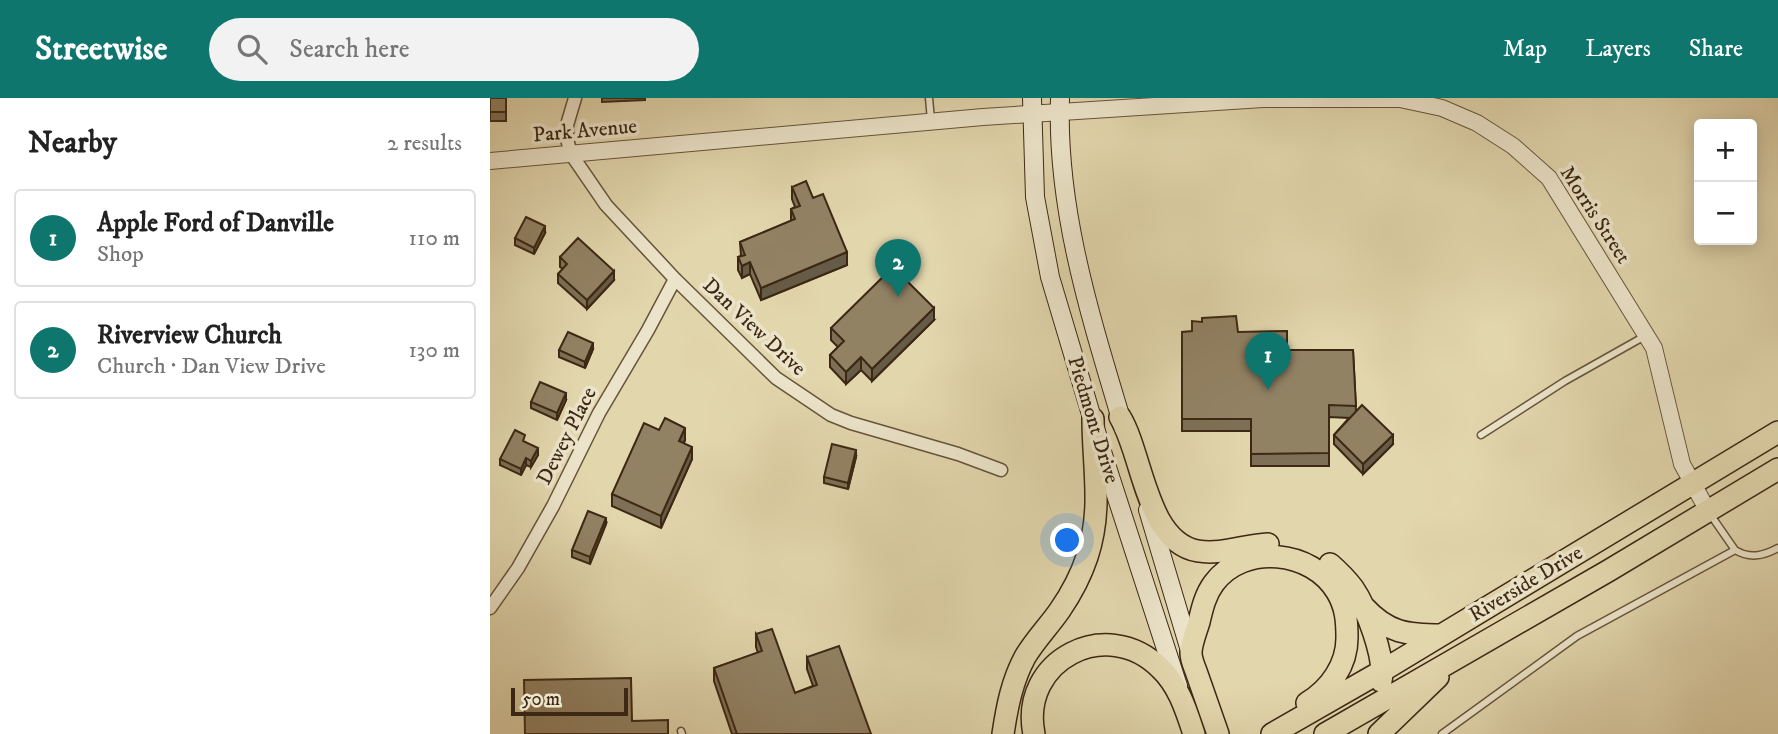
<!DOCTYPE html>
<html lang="en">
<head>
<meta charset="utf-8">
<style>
	:root { --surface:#fff; --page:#f2f2f2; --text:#222; --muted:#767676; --line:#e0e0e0; --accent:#0f766e }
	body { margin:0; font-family:"IM FELL DW Pica",serif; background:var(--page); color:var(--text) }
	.controls { position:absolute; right:21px; top:21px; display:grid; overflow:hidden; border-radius:7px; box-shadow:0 4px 18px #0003 }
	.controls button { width:63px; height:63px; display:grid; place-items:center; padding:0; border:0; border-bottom:2px solid var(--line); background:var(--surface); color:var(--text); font:35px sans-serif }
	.scale { position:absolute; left:21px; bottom:18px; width:117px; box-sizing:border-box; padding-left:7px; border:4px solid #3c2814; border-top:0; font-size:19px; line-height:24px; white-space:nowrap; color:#3c2814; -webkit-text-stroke:5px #ece4ca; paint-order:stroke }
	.you { position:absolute; left:578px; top:443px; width:24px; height:24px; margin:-18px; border:5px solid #fff; border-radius:50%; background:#1a73e8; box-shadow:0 0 0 10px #1a73e833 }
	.badge { display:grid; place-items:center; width:46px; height:46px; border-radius:50%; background:var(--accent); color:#fff; font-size:23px; font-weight:700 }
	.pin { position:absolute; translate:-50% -58px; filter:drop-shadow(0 2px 4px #0008) }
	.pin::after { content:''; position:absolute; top:37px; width:24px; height:21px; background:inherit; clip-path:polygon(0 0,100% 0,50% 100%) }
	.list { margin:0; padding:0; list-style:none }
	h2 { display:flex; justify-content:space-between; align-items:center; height:91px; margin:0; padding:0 28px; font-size:30px }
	h2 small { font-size:23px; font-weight:400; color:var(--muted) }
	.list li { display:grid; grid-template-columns:46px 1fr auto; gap:21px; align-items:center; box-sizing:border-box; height:98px; margin:0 14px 14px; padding:0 14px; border:2px solid var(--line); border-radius:7px }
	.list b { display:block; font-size:26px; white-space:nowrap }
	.list p { margin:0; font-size:23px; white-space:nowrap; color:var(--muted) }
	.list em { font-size:23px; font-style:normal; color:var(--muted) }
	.icon { flex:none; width:38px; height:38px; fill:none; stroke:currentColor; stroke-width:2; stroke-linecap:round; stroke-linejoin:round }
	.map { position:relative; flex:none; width:1288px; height:636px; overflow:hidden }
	header { display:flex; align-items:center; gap:42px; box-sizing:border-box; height:98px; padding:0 35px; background:var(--accent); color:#fff }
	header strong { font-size:33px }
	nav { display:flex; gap:38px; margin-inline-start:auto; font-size:24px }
	.search { width:490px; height:63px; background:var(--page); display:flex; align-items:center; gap:18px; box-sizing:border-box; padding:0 24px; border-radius:38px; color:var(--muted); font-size:26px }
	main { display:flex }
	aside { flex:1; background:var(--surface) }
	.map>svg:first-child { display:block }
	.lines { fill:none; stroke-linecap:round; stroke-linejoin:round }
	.service-casing { stroke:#66543a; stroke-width:9 }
	.minor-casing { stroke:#66543a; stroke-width:15 }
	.tertiary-casing { stroke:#66543a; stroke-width:18 }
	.secondary-casing { stroke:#3c2814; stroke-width:20 }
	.primary-casing { stroke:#3c2814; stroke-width:24 }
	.service { stroke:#ece4ca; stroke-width:6 }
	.minor { stroke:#ece4ca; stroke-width:12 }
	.tertiary { stroke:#ece4ca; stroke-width:16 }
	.secondary { stroke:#ece4ca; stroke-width:18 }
	.primary { stroke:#e2d6ad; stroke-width:21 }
	.wall { fill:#7e7056; stroke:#3c2814; stroke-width:2 }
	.shaded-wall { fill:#665b46; stroke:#3c2814; stroke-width:2 }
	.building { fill:#928264; stroke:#3c2814; stroke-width:2 }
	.labels { text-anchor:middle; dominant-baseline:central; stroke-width:7; stroke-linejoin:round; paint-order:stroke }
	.street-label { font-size:21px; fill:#3c2814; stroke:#ece4ca }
</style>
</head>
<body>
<header>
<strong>Streetwise</strong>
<div class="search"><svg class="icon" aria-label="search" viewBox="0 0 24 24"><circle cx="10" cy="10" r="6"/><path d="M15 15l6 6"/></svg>Search here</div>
<nav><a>Map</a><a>Layers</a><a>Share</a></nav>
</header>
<main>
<aside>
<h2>Nearby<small>2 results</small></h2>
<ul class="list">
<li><span class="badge">1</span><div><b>Apple Ford of Danville</b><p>Shop</p></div><em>110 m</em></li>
<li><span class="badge">2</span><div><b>Riverview Church</b><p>Church · Dan View Drive</p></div><em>130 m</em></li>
</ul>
</aside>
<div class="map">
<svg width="1288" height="636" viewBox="0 0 1288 636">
	<rect width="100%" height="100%" fill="#e2d6ad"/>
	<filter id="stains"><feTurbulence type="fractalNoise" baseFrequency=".00286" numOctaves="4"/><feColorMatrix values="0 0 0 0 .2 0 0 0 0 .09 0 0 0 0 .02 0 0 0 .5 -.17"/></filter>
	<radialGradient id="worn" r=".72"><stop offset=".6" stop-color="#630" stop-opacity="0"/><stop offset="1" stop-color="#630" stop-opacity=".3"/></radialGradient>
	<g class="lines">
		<g class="service-casing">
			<path id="service" d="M439,0L441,22
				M991,337L1075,283L1155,238
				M1220,416L1245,452
				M191,633L192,636
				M952,636L1087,538L1245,452C1260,461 1273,458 1288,450"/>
		</g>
		<g class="minor-casing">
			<path id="minor" d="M85,0L77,27V41L81,56L116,107L185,181L286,280L341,317L361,325L468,356L511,372
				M0,510L28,470L63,408L109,315L158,232L185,181"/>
		</g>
		<g class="tertiary-casing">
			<path id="tertiary" d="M0,63L493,19L773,1H910L952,10L987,25L1023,48L1059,80L1164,250L1192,366L1218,413"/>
		</g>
		<g class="secondary-casing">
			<path id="secondary" d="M542,0L545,99L560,179L614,360L688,588
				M570,0C566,114 602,223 634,331
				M658,412L701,556"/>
		</g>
		<g class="primary-casing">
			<path id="primary" d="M630,319C653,357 656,444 708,453C731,457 755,447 778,446
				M840,466C848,473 856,481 863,490C876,509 896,560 891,583
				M874,509C898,535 917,537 951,537
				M513,636C517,609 522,583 535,559C545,542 559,528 570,512C581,496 591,477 597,459C613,411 603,370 603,321
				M544,636C529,562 617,517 670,570C689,588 696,612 704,636
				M728,636C721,616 714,596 707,576C705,570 701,562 701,555C701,546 706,534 709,524C712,511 715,497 724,485C754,445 822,452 847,494C856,509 857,523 857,540C857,567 840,591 817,605
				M782,636L892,573L1288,334
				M835,636L1118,473L1288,371
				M889,636L948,579"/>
		</g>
		<use href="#service" class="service"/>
		<use href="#minor" class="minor"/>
		<use href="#tertiary" class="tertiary"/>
		<use href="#secondary" class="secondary"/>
		<use href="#primary" class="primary"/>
	</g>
	<path class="wall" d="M0,0H16V23H0Z
		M112,0H155V2L112,4Z
		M302,89L323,100L357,167L271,202L260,176L252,180L248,172V159L251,158L250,144L301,123V111L305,109L302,101Z
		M55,135L44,156L25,147V140Z
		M70,159L124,182L97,211L68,185V176L73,171L70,169Z
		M444,222L382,283L371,272L356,286L340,269V257L348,249L341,242V230Z
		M692,234H748L797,252H863L866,313L903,346L873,376L844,346V337L859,320L839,319V368H761V333H692Z
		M103,251L95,270L69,259V252Z
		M76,302L67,322L41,310V304Z
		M169,332L195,342L194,345L202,361L171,430L122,408V396Z
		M35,344L48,357L41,369L36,367L31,377L10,367V361Z
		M366,359L358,391L334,385V379Z
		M116,426L100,466L82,459V452Z
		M266,536L305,595L323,588L317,571V559L381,636H242L224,583V570L268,555L266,549Z"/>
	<path class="shaded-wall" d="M55,128V135L44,156V150Z
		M357,154V167L271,202V190Z
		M260,164V176L252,180V168Z
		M124,173V182L97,211V202Z
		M444,210V222L382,283V271Z
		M103,245V251L95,270V264Z
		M371,259V272L356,286V274Z
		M76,295V302L67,322V315Z
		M195,330V342L189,355V343Z
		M903,337V346L873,376V366Z
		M202,349V361L171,430V418Z
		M48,350V357L41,369V363Z
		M366,352V359L358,391V385Z
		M36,360V367L31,377V371Z
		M116,420V426L100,466V459Z"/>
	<path class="building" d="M0,0H16V14H0Z
		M316,83L323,100L333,96L357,154L271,190L260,164L252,168L248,159L255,157L250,144L305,121L301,111L310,108L302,89Z
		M36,119L55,128L44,150L25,140Z
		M88,140L124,173L97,202L68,176L77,166L70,159Z
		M403,169L444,210L382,271L371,259L356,274L340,257L354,243L341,230Z
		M746,218L748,234L797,233V252H863L866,308L839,307V355L761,356V321H692V234L702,233V223L712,224V220Z
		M78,234L103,245L95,264L69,252Z
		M50,284L76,295L67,315L41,304Z
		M872,307L903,337L873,366L844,337Z
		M175,320L195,330L189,343L202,349L171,418L122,396L154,325L169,332Z
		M25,332L35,337L33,343L48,350L41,363L36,360L31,371L10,361Z
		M342,346L366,352L358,385L334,379Z
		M98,413L116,420L100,459L82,452Z
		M282,531L305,595L327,587L317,559L349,548L381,636H247L224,570L272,553L266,536Z
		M141,580L142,623L178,622V636H35L34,582Z"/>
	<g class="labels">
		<g class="street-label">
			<text transform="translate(95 33) rotate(-5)">Park Avenue</text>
			<text transform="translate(1105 117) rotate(57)">Morris Street</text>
			<text transform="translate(264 229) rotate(43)">Dan View Drive</text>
			<text transform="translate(603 322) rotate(73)">Piedmont Drive</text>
			<text transform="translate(77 338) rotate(-63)">Dewey Place</text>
			<text transform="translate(1036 486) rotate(-31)">Riverside Drive</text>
		</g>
	</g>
	<rect width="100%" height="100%" filter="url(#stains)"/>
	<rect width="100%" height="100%" fill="url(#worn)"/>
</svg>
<div class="controls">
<button>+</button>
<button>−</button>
</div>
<div class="scale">50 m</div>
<div class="you"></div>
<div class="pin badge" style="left:778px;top:292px">1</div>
<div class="pin badge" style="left:408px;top:199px">2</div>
</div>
</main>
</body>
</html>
